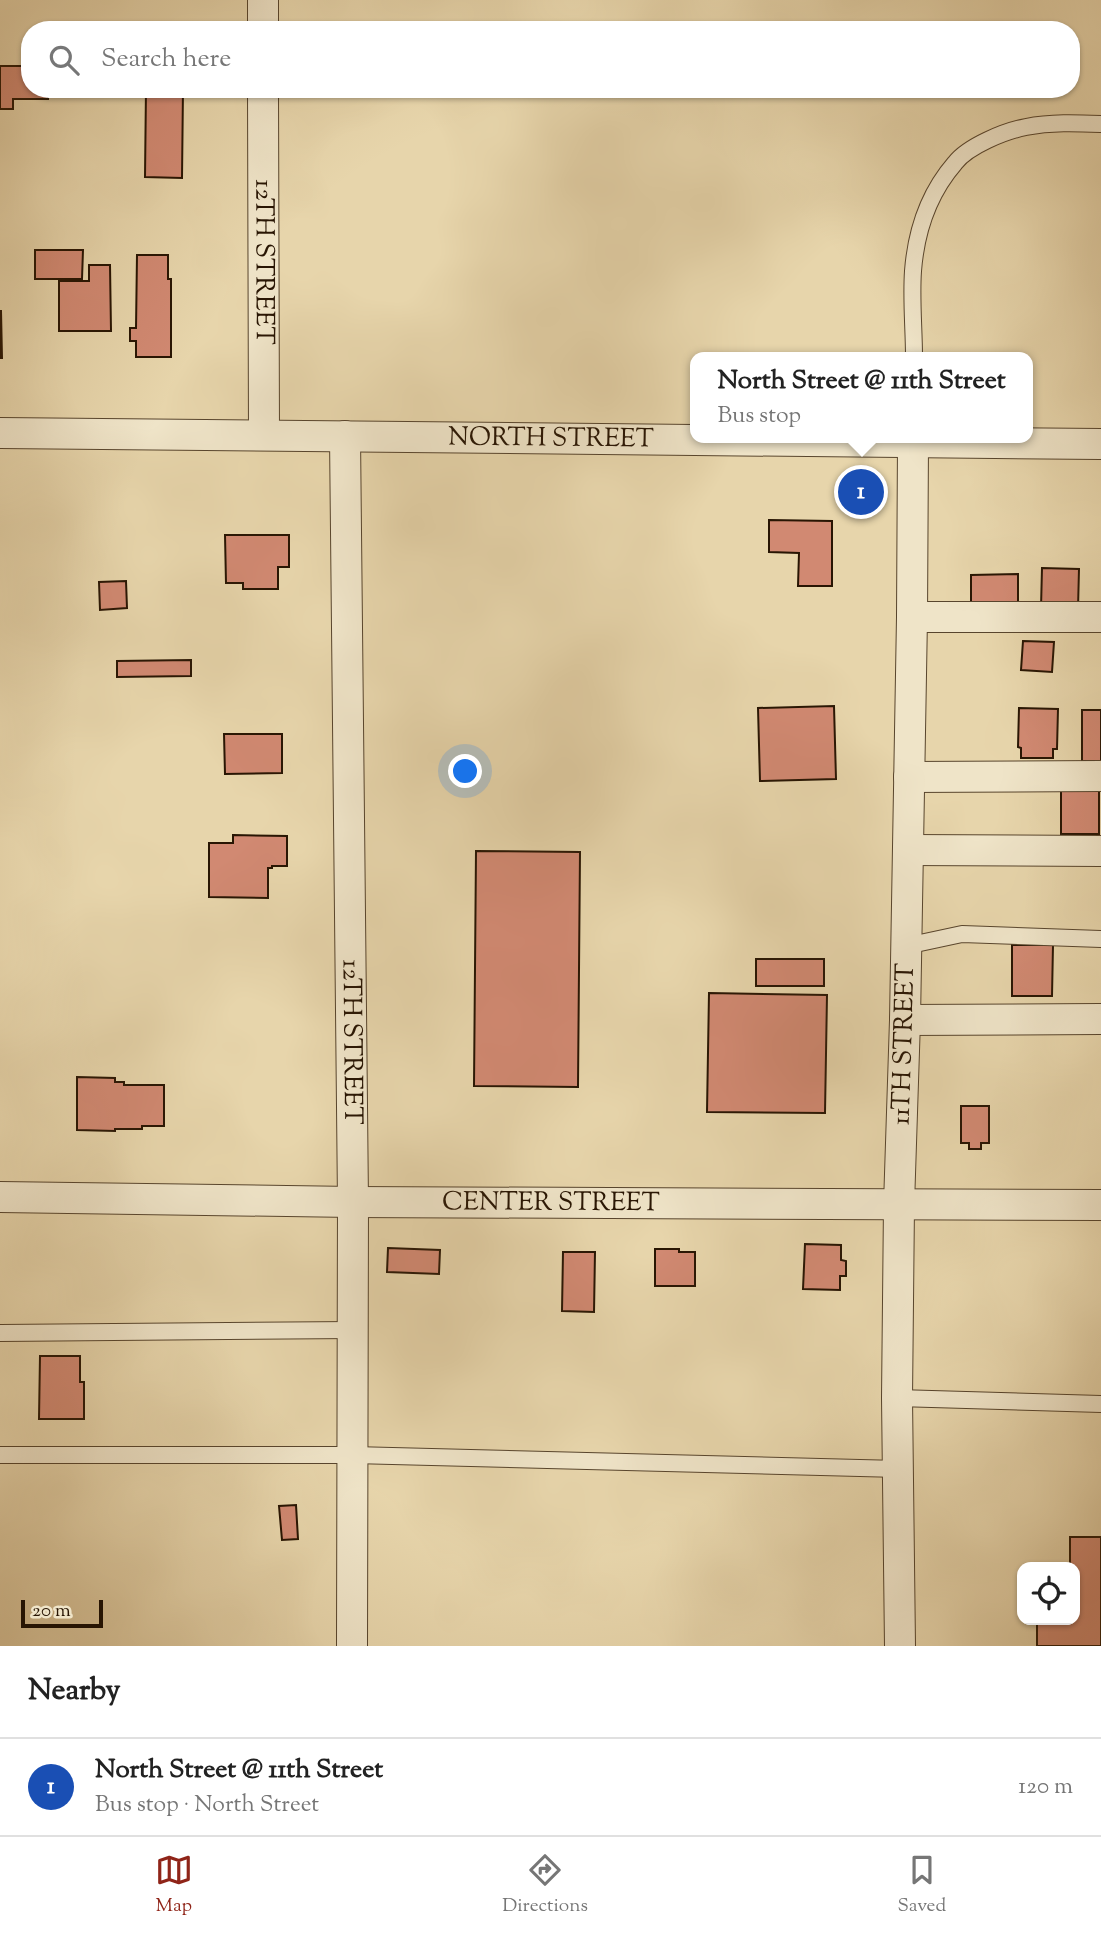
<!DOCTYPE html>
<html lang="en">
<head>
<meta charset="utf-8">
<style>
	:root { --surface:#fff; --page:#f6f6f6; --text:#222; --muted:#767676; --line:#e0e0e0; --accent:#8f2418 }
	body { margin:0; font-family:"Sorts Mill Goudy",serif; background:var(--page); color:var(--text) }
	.controls { position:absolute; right:21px; bottom:21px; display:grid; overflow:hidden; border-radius:14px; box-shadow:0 2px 5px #0004 }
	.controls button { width:63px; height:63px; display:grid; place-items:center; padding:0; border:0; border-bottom:2px solid var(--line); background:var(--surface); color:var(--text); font:35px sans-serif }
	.scale { position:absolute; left:21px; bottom:18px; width:82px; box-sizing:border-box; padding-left:7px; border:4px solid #281503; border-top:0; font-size:19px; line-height:24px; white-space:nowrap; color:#281503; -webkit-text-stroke:5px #efe4c8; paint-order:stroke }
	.you { position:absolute; left:466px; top:772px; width:24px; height:24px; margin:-18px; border:5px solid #fff; border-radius:50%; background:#1a73e8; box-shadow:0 0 0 10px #1a73e833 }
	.badge { display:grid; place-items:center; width:46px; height:46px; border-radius:50%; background:var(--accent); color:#fff; font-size:23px; font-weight:700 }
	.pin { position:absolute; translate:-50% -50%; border:4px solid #fff; box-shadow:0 2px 7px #0006 }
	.popup { position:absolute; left:690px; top:352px; width:343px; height:91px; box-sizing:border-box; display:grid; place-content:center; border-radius:14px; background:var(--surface); filter:drop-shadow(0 2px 5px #0005); font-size:23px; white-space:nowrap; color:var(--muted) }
	.popup b { font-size:26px; color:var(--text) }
	.popup::after { content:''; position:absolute; left:50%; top:100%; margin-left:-14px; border:14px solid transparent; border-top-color:var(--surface) }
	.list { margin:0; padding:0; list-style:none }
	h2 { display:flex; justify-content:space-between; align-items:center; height:91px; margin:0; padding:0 28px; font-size:30px }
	h2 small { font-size:23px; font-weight:400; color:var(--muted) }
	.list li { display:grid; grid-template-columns:46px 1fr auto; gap:21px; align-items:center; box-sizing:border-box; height:98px; padding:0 28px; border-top:2px solid var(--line) }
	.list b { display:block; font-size:26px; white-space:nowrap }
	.list p { margin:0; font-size:23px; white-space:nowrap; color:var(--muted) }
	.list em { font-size:23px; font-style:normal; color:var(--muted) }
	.icon { flex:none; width:38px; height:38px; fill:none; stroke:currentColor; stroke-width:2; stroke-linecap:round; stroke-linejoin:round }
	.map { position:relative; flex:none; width:1101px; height:1646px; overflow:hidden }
	.search { position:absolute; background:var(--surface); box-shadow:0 2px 5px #0004; left:21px; right:21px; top:21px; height:77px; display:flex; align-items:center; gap:18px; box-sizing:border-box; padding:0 24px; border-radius:28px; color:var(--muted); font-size:26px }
	.sheet { height:189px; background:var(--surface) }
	nav { display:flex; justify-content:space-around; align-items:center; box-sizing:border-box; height:98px; border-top:2px solid var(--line); background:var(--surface); font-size:19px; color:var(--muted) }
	nav a { display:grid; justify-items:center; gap:4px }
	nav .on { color:var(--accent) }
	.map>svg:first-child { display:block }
	.building { fill:#d18972; stroke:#281503; stroke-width:2 }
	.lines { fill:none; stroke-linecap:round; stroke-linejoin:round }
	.service-casing { stroke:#58452d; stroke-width:18 }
	.minor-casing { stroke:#58452d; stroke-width:32 }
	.service { stroke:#efe4c8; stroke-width:16 }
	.minor { stroke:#efe4c8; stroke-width:30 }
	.labels { text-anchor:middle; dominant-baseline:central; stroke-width:7; stroke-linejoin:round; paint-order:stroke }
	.street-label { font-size:26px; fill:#281503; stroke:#efe4c8 }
</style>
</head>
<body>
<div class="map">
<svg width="1101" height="1646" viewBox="0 0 1101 1646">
	<rect width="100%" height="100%" fill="#e7d5ab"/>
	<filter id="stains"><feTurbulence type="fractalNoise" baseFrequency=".00286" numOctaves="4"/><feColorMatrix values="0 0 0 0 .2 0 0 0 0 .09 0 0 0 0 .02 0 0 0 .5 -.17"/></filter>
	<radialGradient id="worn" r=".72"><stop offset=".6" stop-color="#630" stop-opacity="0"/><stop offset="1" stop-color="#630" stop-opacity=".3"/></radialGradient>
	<path class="building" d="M0,66H30V89H48V99H13V109H0Z
		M146,89H183L182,178L145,177Z
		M35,250H83L82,279H35Z
		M137,255H168V279H171V357H136V341H130V328H136Z
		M89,265H110L111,331H59V281H89Z
		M0,311H1L2,358H0Z
		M769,520L832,521V586H798L799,553L769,552Z
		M225,535H289V567H278V589H243V583H226Z
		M1042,568L1079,569L1078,609L1041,608Z
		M1018,574V605L971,606V575Z
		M126,581L127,608L100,610L99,582Z
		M1023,641L1054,642L1052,672L1021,670Z
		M191,660V676L117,677V661Z
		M834,706L836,779L760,781L758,708Z
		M1019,708L1058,709L1057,749H1053V758H1021V748L1018,747Z
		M1082,710H1101V761H1082Z
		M224,734H282V773L225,774Z
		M1061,791H1099V834H1061Z
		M233,835L287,836V866H272V868H268V898L209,897V843H233Z
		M476,851L580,852L578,1087L474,1086Z
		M1012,945H1053L1052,996H1012Z
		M756,959H824V986H756Z
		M709,993L827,995L825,1113L707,1112Z
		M77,1077L115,1078V1082H124V1085H164V1126H142V1129H115V1131L77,1130Z
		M961,1106H989V1143H981V1149H969V1143H961Z
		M805,1244L841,1245V1260L846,1261V1276H840V1290L803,1289Z
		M388,1248L440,1250L439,1274L387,1272Z
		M655,1249H679V1252H695V1286H655Z
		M563,1252H595L594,1312L562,1311Z
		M40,1356H80V1382H84V1419H39Z
		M296,1505L298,1539L282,1540L279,1506Z
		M1070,1537H1101V1646H1037V1620H1075V1567H1070Z"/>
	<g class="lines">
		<g class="service-casing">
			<path id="service" d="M914,357C914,329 911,300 913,271C916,232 929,193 955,163C968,146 1005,131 1026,127C1051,122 1076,123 1101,124
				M906,946L962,934L1101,939
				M0,1333L353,1330
				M897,1398L1101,1404
				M0,1455H353L899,1469"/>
		</g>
		<g class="minor-casing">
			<g id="minor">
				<path d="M263,0V30"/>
				<path id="s1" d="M263,89L264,435"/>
				<path id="s2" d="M0,433L1101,444"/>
				<path id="s3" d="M345,436L353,1202L352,1646"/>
				<path d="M912,617H1101"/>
				<path d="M909,777L1101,776"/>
				<path d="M908,850L1101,851"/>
				<path d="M905,1020L1101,1019"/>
				<path id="s4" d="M0,1197L353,1202L1101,1205"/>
				<path id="s5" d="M900,1646L897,1398L899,1205L905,1020L912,617L913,442"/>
			</g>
		</g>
		<use href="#service" class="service"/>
		<use href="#minor" class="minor"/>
	</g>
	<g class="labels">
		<g class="street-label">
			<text stroke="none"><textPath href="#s1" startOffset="173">12TH STREET</textPath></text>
			<text stroke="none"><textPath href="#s2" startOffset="551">NORTH STREET</textPath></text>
			<text stroke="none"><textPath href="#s3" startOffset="606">12TH STREET</textPath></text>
			<text stroke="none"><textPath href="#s5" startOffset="602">11TH STREET</textPath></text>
			<text stroke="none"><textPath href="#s4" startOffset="551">CENTER STREET</textPath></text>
		</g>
	</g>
	<rect width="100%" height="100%" filter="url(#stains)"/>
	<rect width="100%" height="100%" fill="url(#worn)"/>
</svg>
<div class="controls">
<button><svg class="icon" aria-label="locate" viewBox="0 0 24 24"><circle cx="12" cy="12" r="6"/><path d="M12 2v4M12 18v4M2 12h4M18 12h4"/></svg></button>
</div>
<div class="scale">20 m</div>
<div class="you"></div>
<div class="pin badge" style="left:861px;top:492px;background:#1a4fb4">1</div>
<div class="popup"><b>North Street @ 11th Street</b>Bus stop</div>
<div class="search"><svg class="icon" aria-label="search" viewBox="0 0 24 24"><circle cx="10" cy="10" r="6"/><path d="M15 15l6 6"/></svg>Search here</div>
</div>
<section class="sheet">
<h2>Nearby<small></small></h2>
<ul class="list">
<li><span class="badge" style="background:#1a4fb4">1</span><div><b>North Street @ 11th Street</b><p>Bus stop · North Street</p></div><em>120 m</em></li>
</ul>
</section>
<nav>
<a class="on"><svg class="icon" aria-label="map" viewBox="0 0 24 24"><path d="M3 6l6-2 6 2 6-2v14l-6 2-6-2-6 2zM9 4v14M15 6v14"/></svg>Map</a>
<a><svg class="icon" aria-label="directions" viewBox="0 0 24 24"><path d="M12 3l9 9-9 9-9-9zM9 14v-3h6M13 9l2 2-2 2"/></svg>Directions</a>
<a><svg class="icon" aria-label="saved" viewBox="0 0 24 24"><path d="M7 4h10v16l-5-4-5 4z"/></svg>Saved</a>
</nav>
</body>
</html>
